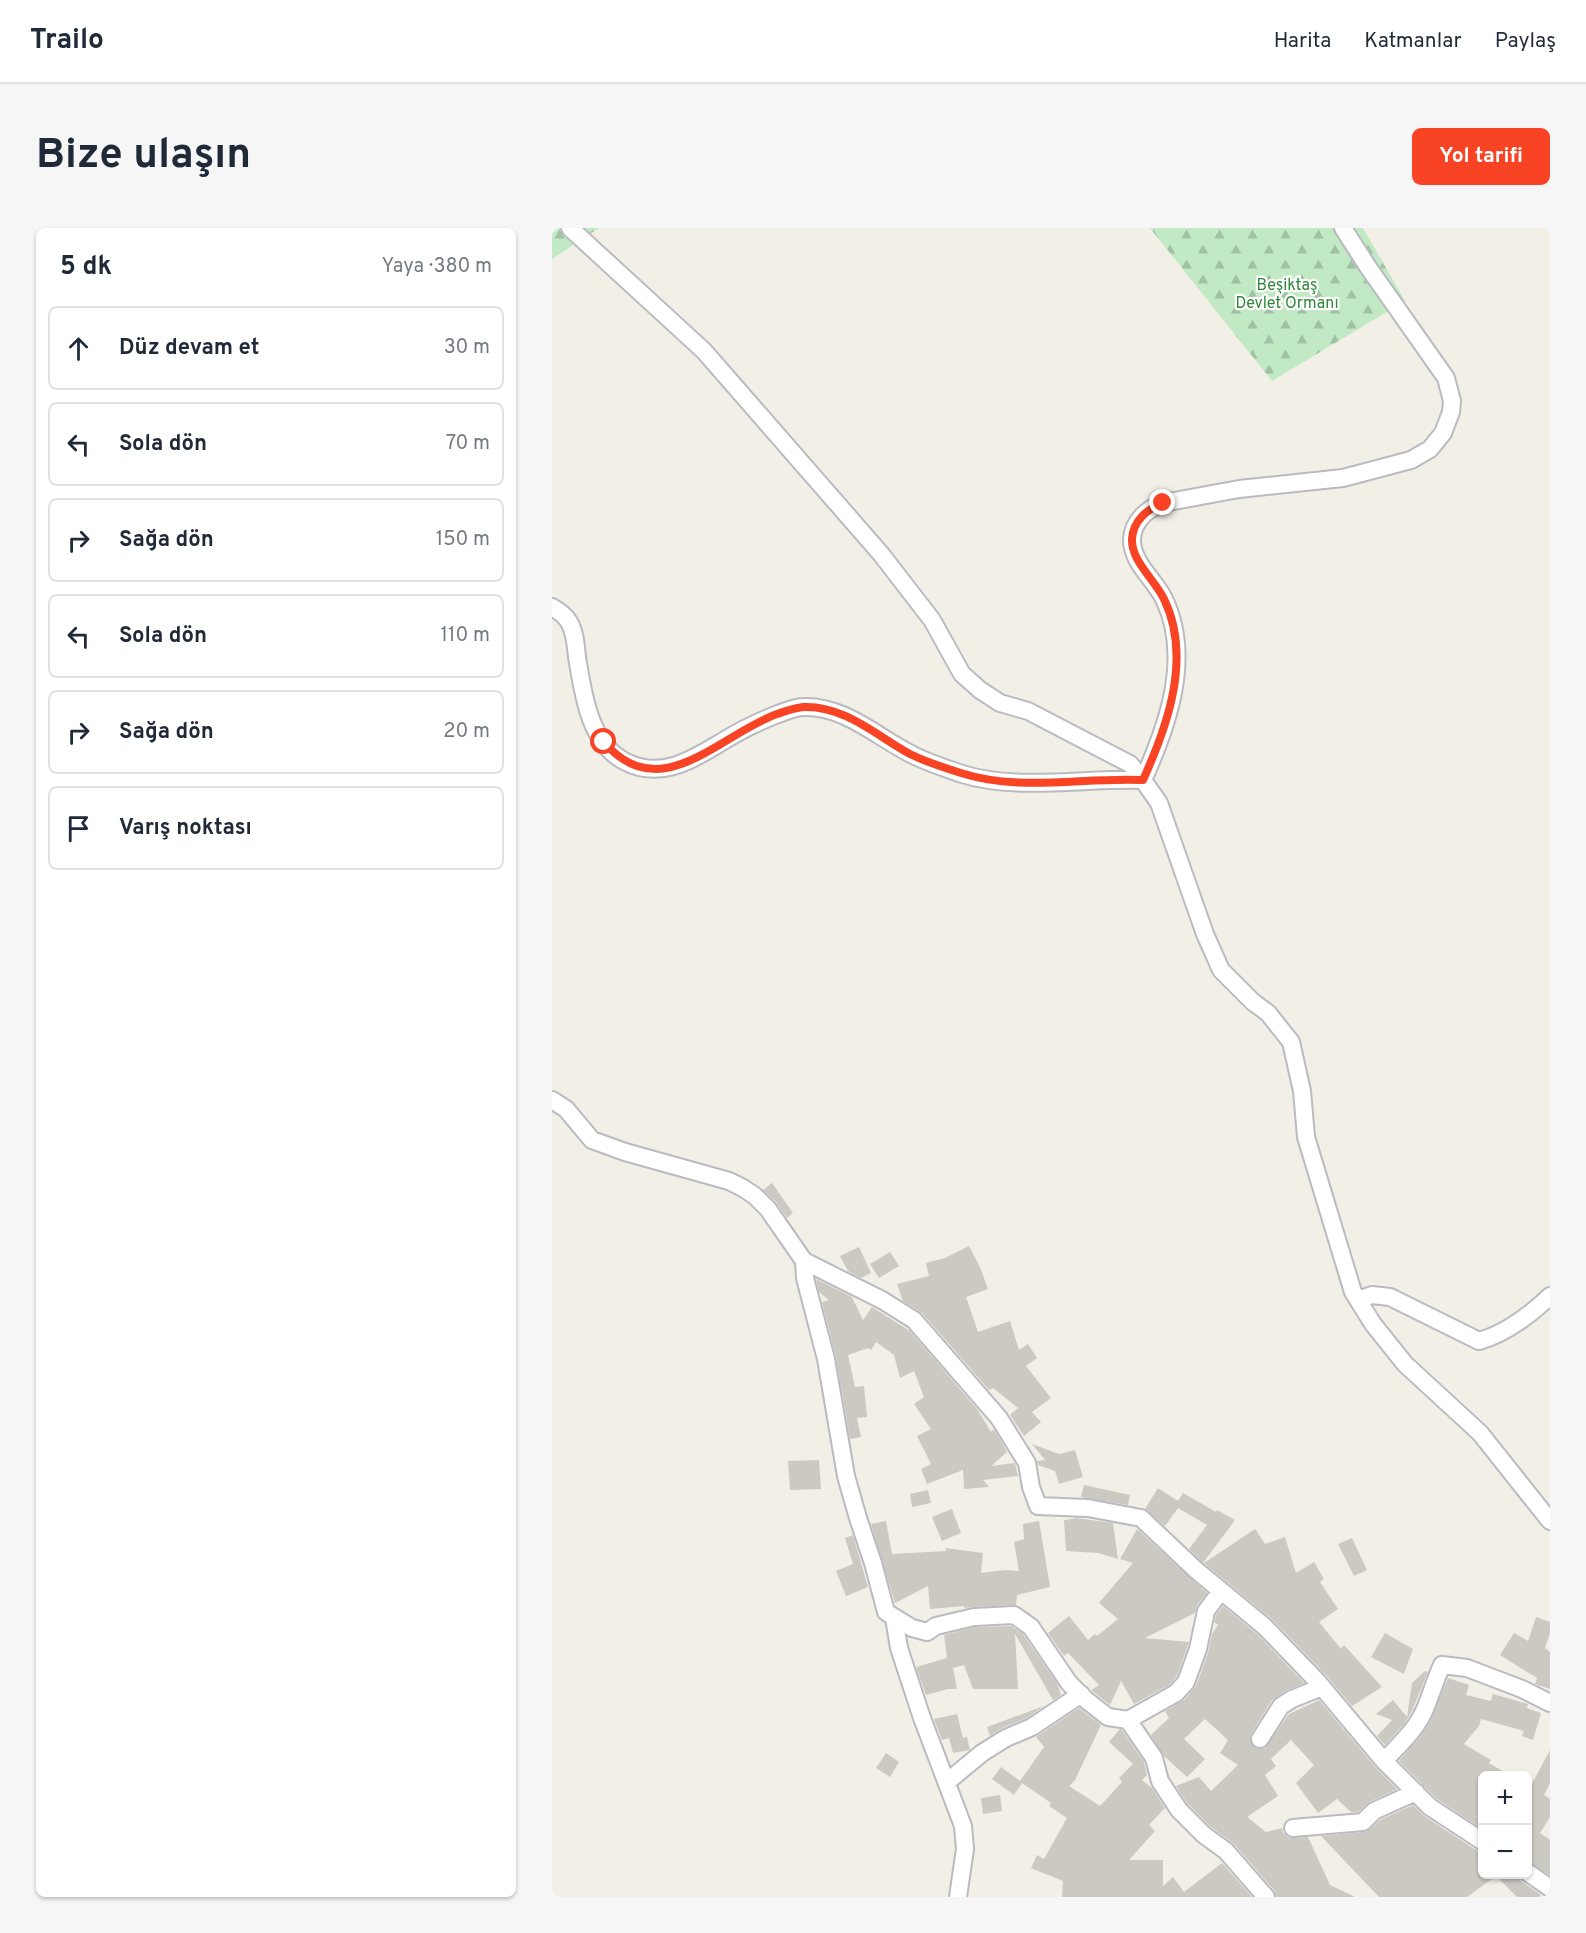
<!DOCTYPE html>
<html lang="tr">
<head>
<meta charset="utf-8">
<style>
	:root { --surface:#fff; --page:#f6f6f7; --text:#1f2937; --muted:#747a83; --line:#e0e1e3; --accent:#f84325 }
	body { margin:0; font-family:Overpass,sans-serif; background:var(--page); color:var(--text) }
	.controls { position:absolute; right:18px; bottom:18px; display:grid; overflow:hidden; border-radius:9px; box-shadow:0 2px 4px #0004 }
	.controls button { width:54px; height:54px; display:grid; place-items:center; padding:0; border:0; border-bottom:2px solid var(--line); background:var(--surface); color:var(--text); font:30px sans-serif }
	.stop { position:absolute; width:18px; height:18px; margin:-14px; border:4px solid #f84325; border-radius:50%; background:#fff }
	.stop.end { background:#f84325; border-color:#fff; box-shadow:0 2px 6px #0008 }
	.list { margin:0; padding:0; list-style:none }
	h2 { display:flex; justify-content:space-between; align-items:center; height:78px; margin:0; padding:0 24px; font-size:26px }
	h2 small { font-size:20px; font-weight:400; color:var(--muted) }
	.list li { display:grid; grid-template-columns:39px 1fr auto; gap:18px; align-items:center; box-sizing:border-box; height:84px; margin:0 12px 12px; padding:0 12px; border:2px solid var(--line); border-radius:9px }
	.list b { display:block; font-size:22px; white-space:nowrap }
	.list em { font-size:20px; font-style:normal; color:var(--muted) }
	.icon { flex:none; width:33px; height:33px; fill:none; stroke:currentColor; stroke-width:2; stroke-linecap:round; stroke-linejoin:round }
	.map { position:relative; flex:none; width:998px; height:1669px; overflow:hidden; border-radius:9px }
	header { display:flex; align-items:center; gap:36px; box-sizing:border-box; height:84px; padding:0 30px; background:var(--surface); border-bottom:2px solid var(--line) }
	header strong { font-size:28px }
	nav { display:flex; gap:33px; margin-inline-start:auto; font-size:21px }
	.intro { display:flex; align-items:center; justify-content:space-between; box-sizing:border-box; height:144px; padding:0 36px }
	h1 { margin:0; font-size:42px }
	.button { padding:15px 27px; border-radius:9px; background:var(--accent); color:#fff; font-size:21px; font-weight:700 }
	main { display:flex; gap:36px; padding:0 36px }
	aside { flex:1; background:var(--surface); border-radius:9px; box-shadow:0 2px 4px #0004 }
	.map>svg:first-child { display:block }
	.forest { fill:url(#forest-firs) }
	.building { fill:#ccc9c3 }
	.lines { fill:none; stroke-linecap:round; stroke-linejoin:round }
	.street-casing { stroke:#b9bbc1; stroke-width:20 }
	.street { stroke:#fff; stroke-width:16 }
	.route { stroke:#f84325; stroke-width:8 }
	.labels { text-anchor:middle; dominant-baseline:central; stroke-width:4.5; stroke-linejoin:round; paint-order:stroke }
	.park-label { font-size:16px; fill:#2e8738; stroke:#fff }
</style>
</head>
<body>
<header>
<strong>Trailo</strong>
<nav><a>Harita</a><a>Katmanlar</a><a>Paylaş</a></nav>
</header>
<div class="intro"><h1>Bize ulaşın</h1><a class="button">Yol tarifi</a></div>
<main>
<aside>
<h2>5 dk<small>Yaya · 380 m</small></h2>
<ul class="list">
<li><svg class="icon" aria-label="ahead" viewBox="0 0 24 24"><path d="M12 20V5M6 11l6-6 6 6"/></svg><div><b>Düz devam et</b></div><em>30 m</em></li>
<li><svg class="icon" aria-label="left" viewBox="0 0 24 24"><path d="M17 20v-9H6M10 6l-5 5 5 5"/></svg><div><b>Sola dön</b></div><em>70 m</em></li>
<li><svg class="icon" aria-label="right" viewBox="0 0 24 24"><path d="M7 20v-9h11M14 6l5 5-5 5"/></svg><div><b>Sağa dön</b></div><em>150 m</em></li>
<li><svg class="icon" aria-label="left" viewBox="0 0 24 24"><path d="M17 20v-9H6M10 6l-5 5 5 5"/></svg><div><b>Sola dön</b></div><em>110 m</em></li>
<li><svg class="icon" aria-label="right" viewBox="0 0 24 24"><path d="M7 20v-9h11M14 6l5 5-5 5"/></svg><div><b>Sağa dön</b></div><em>20 m</em></li>
<li><svg class="icon" aria-label="arrive" viewBox="0 0 24 24"><path d="M6 21V4h12l-3 4 3 4H6"/></svg><div><b>Varış noktası</b></div></li>
</ul>
</aside>
<div class="map">
<svg width="998" height="1669" viewBox="0 0 998 1669">
	<defs>
		<pattern id="forest-firs" width="22" height="20" patternUnits="userSpaceOnUse" patternTransform="scale(1.5)"><rect width="22" height="20" fill="#c1eac4"/><path d="M5 1l3.5 6h-7zM16 11l3.5 6h-7z" fill="#a0c1a3"/></pattern>
	</defs>
	<rect width="100%" height="100%" fill="#f1efe6"/>
	<path class="forest" d="M0,0H47L0,31Z
		M598,0H811L853,73L720,153Z"/>
	<path class="building" d="M220,955L241,985L235,990L224,974L211,962Z
		M417,1018L428,1039L436,1061L414,1069L426,1104L458,1093L467,1122L476,1116L485,1130L474,1138L499,1170L480,1184L489,1194L472,1208L458,1187L466,1180L441,1160L437,1162L370,1085L351,1073L345,1056L377,1048L374,1035L393,1030Z
		M307,1019L319,1045L309,1050L296,1043L288,1028Z
		M338,1024L347,1038L327,1050L318,1036Z
		M264,1051L300,1069L311,1092L320,1079L358,1103L425,1181L439,1204L442,1201L452,1218L455,1224L439,1238L463,1235L466,1248L431,1252L437,1259L412,1261L411,1242L375,1256L369,1241L379,1236L365,1208L379,1201L362,1176L372,1169L362,1143L348,1150L342,1127L324,1114L319,1122L316,1120L296,1127L303,1159L312,1158L315,1189L305,1190L309,1209L298,1211L284,1129L270,1074L277,1072L267,1064Z
		M480,1216L507,1226L523,1222L531,1249L507,1256L503,1243L486,1237L485,1233L493,1232Z
		M267,1232L269,1261L238,1262L236,1233Z
		M532,1257L578,1267L576,1277L529,1269Z
		M606,1260L626,1273L631,1265L664,1284L665,1282L683,1292L651,1335L637,1321L655,1297L626,1280L613,1298L593,1281Z
		M376,1262L379,1275L360,1279L358,1266Z
		M400,1281L409,1305L390,1313L380,1289Z
		M525,1290L561,1295L566,1331L546,1325L514,1323L512,1292Z
		M334,1293L340,1326L394,1323L393,1320L431,1325L429,1345L453,1342L467,1343L462,1314L472,1311L471,1296L487,1293L498,1359L465,1367L464,1377L421,1379L412,1380V1378L378,1381L376,1358L343,1375L319,1296Z
		M585,1301L655,1365L645,1377L643,1385L593,1410L637,1414L625,1448L617,1457L582,1476L569,1453L558,1477L539,1462L547,1457L516,1425L512,1428L496,1405L517,1388L536,1412L543,1406L545,1408L566,1391L547,1375L581,1335L568,1331Z
		M703,1301L713,1316L733,1309L744,1345L762,1334L772,1351L768,1354L786,1381L767,1394L789,1421L792,1417L830,1459L800,1478L773,1446L721,1392L652,1335Z
		M301,1307L316,1359L294,1368L284,1343L301,1336L293,1310Z
		M800,1310L815,1342L802,1348L786,1316Z
		M671,1378L706,1407L752,1455L735,1462L720,1472L699,1506L698,1511L702,1519L707,1521L713,1520L737,1486L767,1472L824,1540L845,1561L817,1574L806,1584H799L785,1571L766,1585L744,1555L762,1537L739,1512L719,1531L724,1538L713,1547L726,1568L695,1589L714,1604L730,1600L731,1605L737,1610L756,1609L778,1657L803,1669H724L722,1662L682,1616L659,1599L635,1575L624,1558L647,1549L659,1563L686,1537L668,1525L676,1512L653,1491L632,1511L653,1531L635,1549L612,1528L599,1507L617,1490L613,1483L632,1472L644,1458L656,1425L660,1406L666,1397L662,1394L664,1387Z
		M984,1389L998,1394V1405L993,1420L998,1424V1461L983,1456L985,1450L948,1427L962,1405L976,1413Z
		M459,1398L471,1406L506,1457L509,1467L501,1472L463,1406L466,1461H421L412,1437L401,1440L405,1461H396L374,1467L364,1439L395,1430L392,1407L423,1399Z
		M833,1405L861,1421L852,1446L819,1429Z
		M873,1443L876,1444L860,1483L852,1496L833,1517L825,1508L840,1492L824,1486L841,1472L855,1489L860,1455Z
		M896,1450L917,1457L914,1467L939,1473L941,1466L976,1476L975,1480L989,1485L981,1512L970,1508L972,1503L929,1491L927,1498L912,1516L939,1532L937,1535L959,1548H930V1601L885,1571L847,1533L868,1509L878,1494Z
		M492,1478L475,1490L450,1500L438,1508L435,1499Z
		M527,1480L549,1497L523,1552L517,1558L548,1578L570,1554L567,1550L581,1536L557,1514L568,1501L570,1502L592,1534L595,1547L590,1552L601,1561L613,1580L597,1597L603,1603L577,1632H611V1658L621,1649L632,1664L670,1635L700,1669H510L511,1653L479,1640L485,1627L492,1631L515,1590L497,1578L499,1575L470,1555L462,1567L440,1551L449,1539L468,1553L492,1519L484,1509Z
		M405,1486L411,1510L415,1509L418,1522L401,1525L397,1510L390,1512L382,1491Z
		M998,1522V1555L992,1567L998,1571V1589L988,1605L998,1612V1647L975,1634V1565Z
		M334,1525L347,1534L338,1549L324,1540Z
		M448,1567L450,1583L431,1586L429,1570Z
		M861,1577L872,1588L924,1622L930,1623V1647H965L969,1653L989,1667L987,1669H965L944,1648L915,1669H827L769,1608L813,1604L818,1601L828,1592Z"/>
	<g class="lines">
		<g class="street-casing">
			<path id="street" d="M18,0L152,123L329,326L380,392L410,446L428,462L448,475L476,483L578,536L591,552L607,575L653,706L669,742L701,774L716,785L739,814L750,863L754,909L801,1064L821,1096L853,1136L928,1205L998,1293
				M0,379C7,383 13,387 17,394C23,404 24,418 25,429C31,465 37,514 72,533C109,553 141,531 173,512C189,502 208,493 226,486C235,483 243,479 252,479C293,478 325,509 359,526C374,534 393,540 410,546C465,563 533,550 591,552C616,497 640,429 612,371C603,352 579,334 580,311C581,293 595,281 611,275L687,261L791,250L859,232L878,221L891,205L899,184L900,173L894,150L816,39L791,0
				M0,872L14,881L40,912L73,924L177,953L191,960L203,968L216,981L252,1033L330,1072L362,1092L447,1190L475,1235L479,1259L486,1278L536,1280L589,1290L644,1342L713,1399L765,1453L832,1533L878,1579L930,1613
				M252,1033L253,1050L274,1131L294,1248L306,1290L321,1335L334,1384L360,1400L375,1404L384,1398L422,1389L462,1387L479,1399L517,1455L533,1471L556,1489L576,1492L602,1530L608,1553L627,1582L652,1607L674,1623L714,1669
				M806,1072L820,1067L838,1069L927,1113C953,1106 978,1087 998,1068
				M342,1390L347,1420L370,1490L411,1598L413,1621L406,1669
				M576,1492L624,1465L634,1454L646,1421L654,1383L669,1363
				M708,1511L729,1478L740,1471L770,1459
				M832,1533C846,1518 865,1501 873,1481C879,1467 883,1452 890,1437L915,1440L970,1461L998,1475
				M395,1554L430,1525L454,1510L480,1499L529,1466
				M741,1600L811,1594L822,1583L864,1564
				M975,1644L998,1660"/>
		</g>
		<use href="#street" class="street"/>
	</g>
	<g class="lines">
		<path class="route" d="M52,514C108,580 167,507 225,486C234,483 242,480 251,479C292,477 325,508 358,526C374,534 393,540 409,545C467,564 531,549 591,552C616,497 640,429 612,371C603,352 579,333 580,311C581,293 595,281 611,275"/>
	</g>
	<g class="labels">
		<g class="park-label">
			<text x="735" y="58">Beşiktaş<tspan x="735" dy="18">Devlet Ormanı</tspan></text>
		</g>
	</g>
</svg>
<div class="controls">
<button>+</button>
<button>−</button>
</div>
<div class="stop" style="left:52px;top:514px"></div>
<div class="stop end" style="left:611px;top:275px"></div>
</div>
</main>
</body>
</html>
